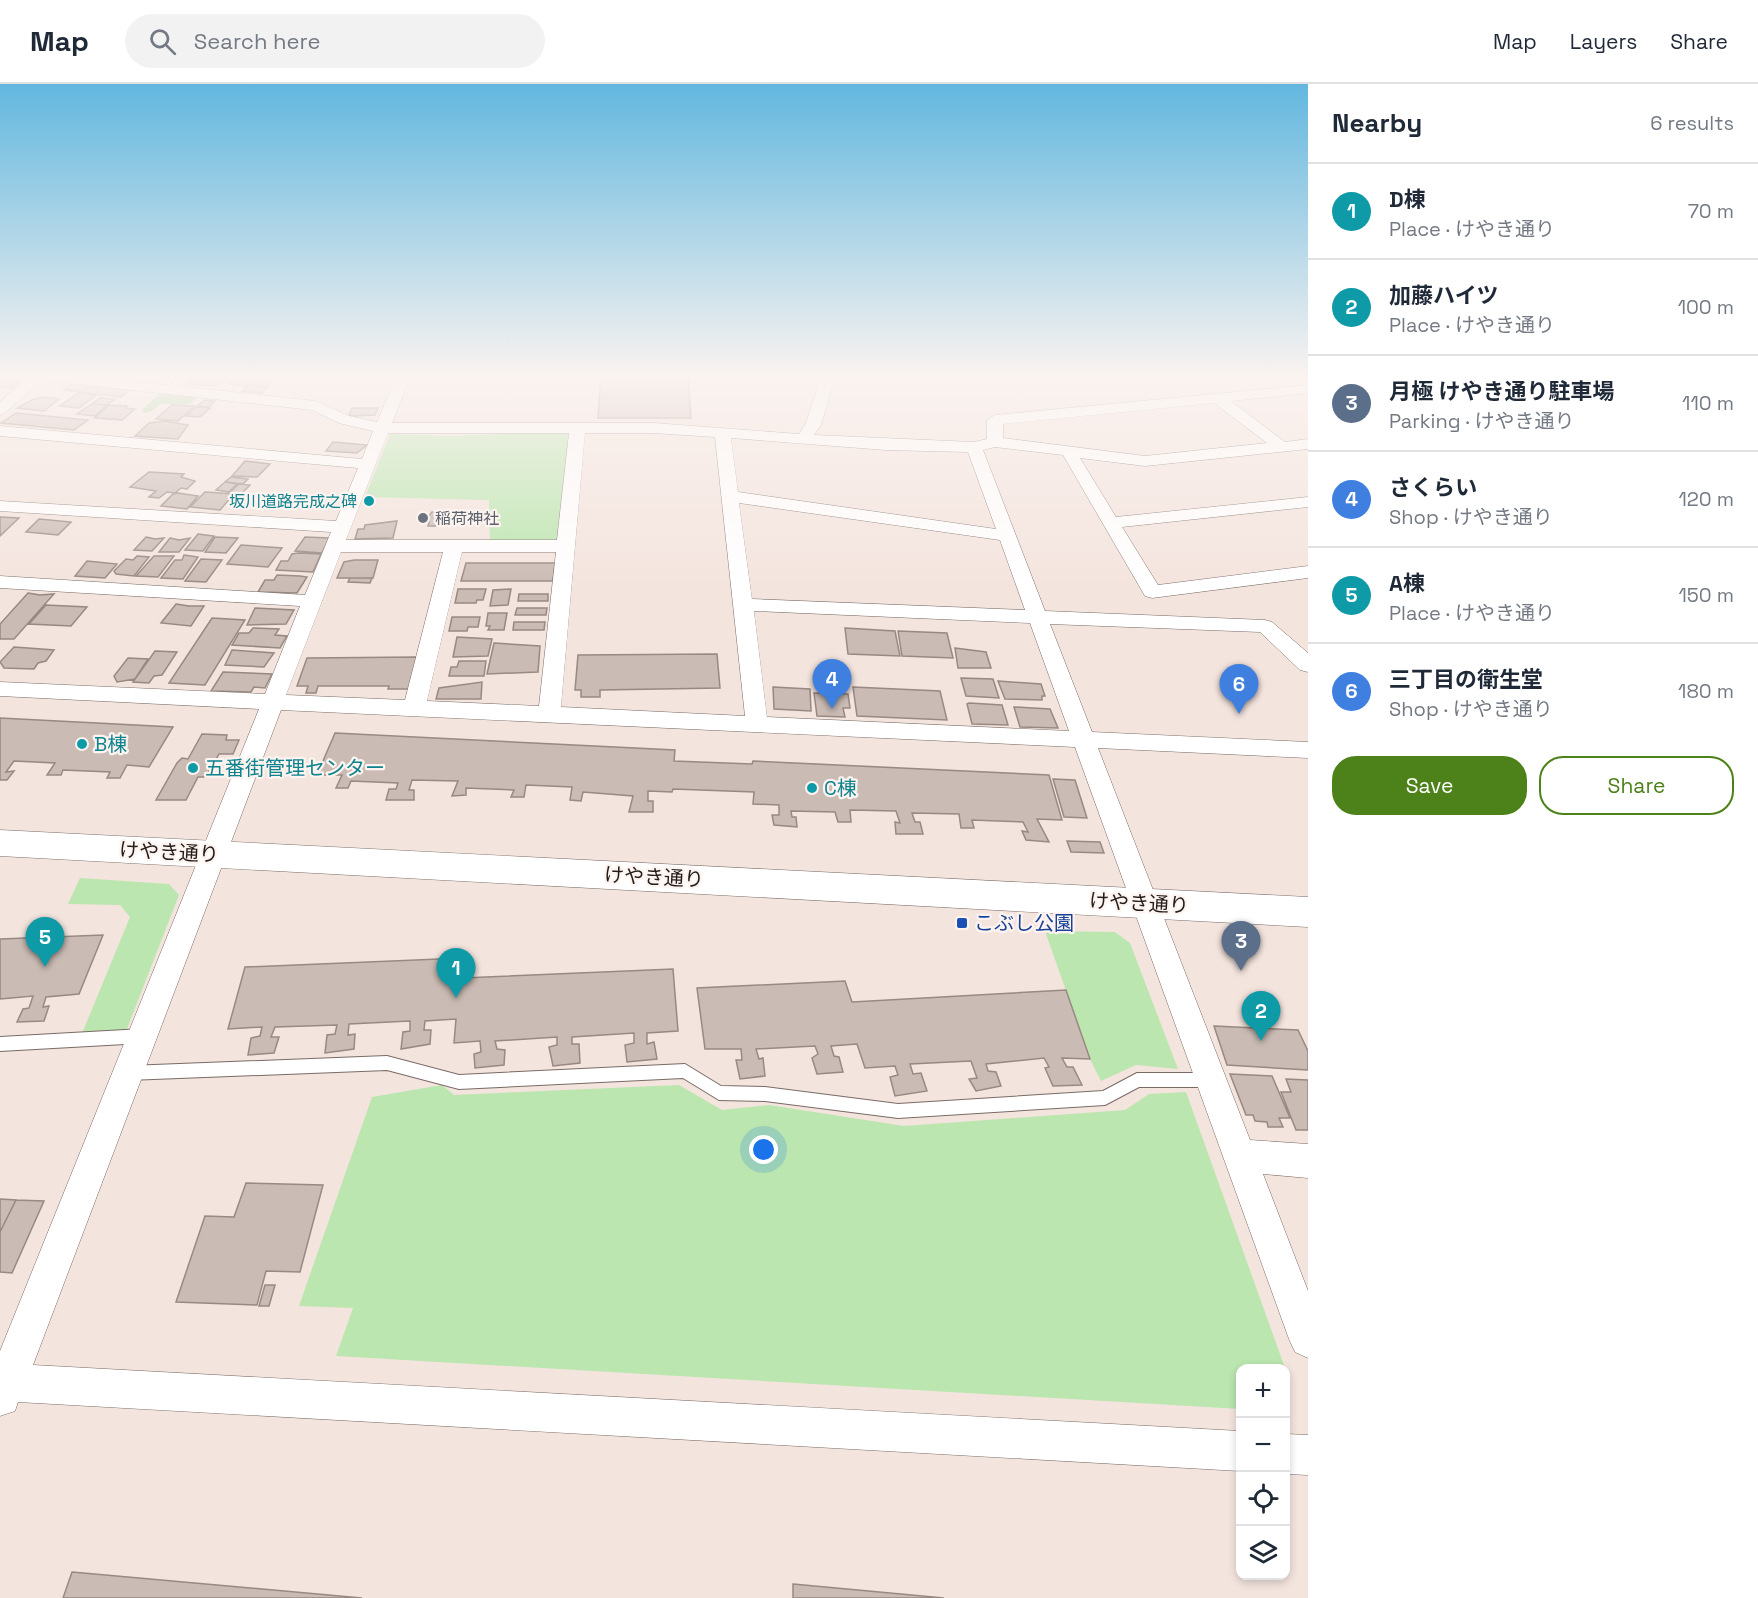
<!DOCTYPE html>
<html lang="en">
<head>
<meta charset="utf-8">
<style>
	:root { --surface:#fff; --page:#f2f2f3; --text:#1f2937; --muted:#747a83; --line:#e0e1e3; --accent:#4c8219 }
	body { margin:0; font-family:"Space Grotesk","Noto Sans JP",sans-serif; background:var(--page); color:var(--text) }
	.controls { position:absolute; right:18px; bottom:18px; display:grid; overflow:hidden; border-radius:12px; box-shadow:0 3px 9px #0003 }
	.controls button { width:54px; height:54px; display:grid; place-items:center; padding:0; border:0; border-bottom:2px solid var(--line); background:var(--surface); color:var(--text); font:30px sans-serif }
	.you { position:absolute; left:764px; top:1066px; width:21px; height:21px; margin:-15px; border:4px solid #fff; border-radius:50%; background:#1a73e8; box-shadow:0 0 0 9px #1a73e833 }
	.badge { display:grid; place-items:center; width:39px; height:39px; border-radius:50%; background:var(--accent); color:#fff; font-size:20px; font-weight:700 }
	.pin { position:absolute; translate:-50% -50px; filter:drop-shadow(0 2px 3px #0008) }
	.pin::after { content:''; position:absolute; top:32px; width:21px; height:18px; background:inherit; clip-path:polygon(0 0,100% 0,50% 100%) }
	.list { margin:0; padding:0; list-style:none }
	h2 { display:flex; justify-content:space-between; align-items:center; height:78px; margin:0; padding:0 24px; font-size:26px }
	h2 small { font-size:20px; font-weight:400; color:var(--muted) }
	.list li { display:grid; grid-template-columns:39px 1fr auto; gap:18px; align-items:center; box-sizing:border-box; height:96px; padding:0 24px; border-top:2px solid var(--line) }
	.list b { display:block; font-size:22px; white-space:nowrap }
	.list p { margin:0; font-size:20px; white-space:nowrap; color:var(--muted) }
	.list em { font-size:20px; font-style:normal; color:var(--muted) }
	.actions { display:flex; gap:12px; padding:18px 24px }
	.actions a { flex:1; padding:14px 0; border:2px solid var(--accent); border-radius:24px; text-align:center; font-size:21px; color:var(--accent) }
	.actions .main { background:var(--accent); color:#fff }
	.icon { flex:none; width:33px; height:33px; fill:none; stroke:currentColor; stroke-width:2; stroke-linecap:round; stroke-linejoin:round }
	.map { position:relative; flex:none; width:1308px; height:1514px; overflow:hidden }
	header { display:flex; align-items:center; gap:36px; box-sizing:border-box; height:84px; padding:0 30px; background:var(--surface); border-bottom:2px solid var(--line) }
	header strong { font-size:28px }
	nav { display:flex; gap:33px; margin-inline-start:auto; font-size:21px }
	.search { width:420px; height:54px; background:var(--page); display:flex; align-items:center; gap:15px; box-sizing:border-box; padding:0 21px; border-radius:33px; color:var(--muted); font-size:22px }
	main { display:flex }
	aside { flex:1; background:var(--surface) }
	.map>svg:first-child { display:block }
	.green { fill:#bbe6af }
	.forest { fill:#93cb84 }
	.building { fill:#cabbb4; stroke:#988982; stroke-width:1.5 }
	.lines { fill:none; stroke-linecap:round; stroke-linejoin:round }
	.lane-casing { stroke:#7a6b66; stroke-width:2 }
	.street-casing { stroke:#7a6b66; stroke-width:1 }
	.secondary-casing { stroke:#7a6b66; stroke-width:1 }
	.lane { fill:#fff; fill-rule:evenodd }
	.street { fill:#fff; fill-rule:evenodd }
	.secondary { fill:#fff; fill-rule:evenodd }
	.culture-dot { fill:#0f9aa8; stroke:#fdf3ef; stroke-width:2 }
	.worship-dot { fill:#6b7280; stroke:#fdf3ef; stroke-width:2 }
	.transit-dot { fill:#1a4fb4; stroke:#fdf3ef; stroke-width:2 }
	.labels { text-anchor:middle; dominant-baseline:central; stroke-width:4.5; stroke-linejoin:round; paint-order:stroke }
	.far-culture-label { font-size:16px; fill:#0d838f; stroke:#fdf3ef; text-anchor:end }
	.far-worship-label { font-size:16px; fill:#5b616d; stroke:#fdf3ef; text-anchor:start }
	.culture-label { font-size:20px; fill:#0d838f; stroke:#fdf3ef; text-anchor:start }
	.street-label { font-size:20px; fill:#221c1a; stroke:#fdf3ef }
	.transit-label { font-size:20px; fill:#164399; stroke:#fdf3ef; text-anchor:start }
</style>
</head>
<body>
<header>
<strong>Map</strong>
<div class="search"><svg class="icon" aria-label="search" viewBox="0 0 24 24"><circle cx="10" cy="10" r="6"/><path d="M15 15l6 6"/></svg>Search here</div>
<nav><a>Map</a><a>Layers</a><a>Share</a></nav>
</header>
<main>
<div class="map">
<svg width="1308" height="1514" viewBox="0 0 1308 1514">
	<rect width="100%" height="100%" fill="#f4e4de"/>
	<path class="green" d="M570,347L561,457H490L489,416L365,413L390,350L450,352Z
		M80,794L169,800L179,811L125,950L81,952L130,833L120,821L68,820Z
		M1045,847L1115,848L1130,859L1178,985L1136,981L1101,997L1090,975Z
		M442,1001L454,1011L679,1001L722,1026L769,1021L904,1042L1125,1026L1149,1010L1186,1008L1285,1284H1240V1325L336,1272L353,1224L299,1222L372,1013Z"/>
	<path class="forest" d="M162,307L200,311L190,320H161L152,327L143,329L142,326Z"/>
	<path class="building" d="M198,291H209L228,292L217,302L187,300Z
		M601,291H688L691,334H598Z
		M0,293L2,294L21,296L11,304L0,303Z
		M237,293L253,295L246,302L229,300Z
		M258,294L274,296L268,303L251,301Z
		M76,297L132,304L121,313L64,306Z
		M249,301L267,303L262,309L242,307Z
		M78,309L96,311L79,324L60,322Z
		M42,313L59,315L44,327L17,324L32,316Z
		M100,314L115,315L107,321L92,320Z
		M205,316L215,317L208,323L197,322Z
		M92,320L107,321L95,332L77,330Z
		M109,321L127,322L125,324L135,325L122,336L95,334Z
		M172,321L194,322L178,337L156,335Z
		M196,323L210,324L200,333L186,332Z
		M352,324H378L375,331L355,332L349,331Z
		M16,329L88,336L74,346L1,339Z
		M164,337L188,341L178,355L135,352L149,339Z
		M333,358L367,361L357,369L326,367Z
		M245,377L270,380L257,393L232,392Z
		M149,388L184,390L181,393L195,397L187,405L181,404L175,409L167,408L159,414L149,413L156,407L130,403Z
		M231,393L248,395L243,400L225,398Z
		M225,398L237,400L229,408L216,406Z
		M239,400L250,401L240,411L229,409Z
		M205,408L234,410L220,426L190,423Z
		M178,409L198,412L187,425L161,422L173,410Z
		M432,428H453L449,442H428L429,438H424Z
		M0,433L19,434L0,452Z
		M39,435L71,438L58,451L26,448Z
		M397,437L393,454L355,455L358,445H364L365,441Z
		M198,450L214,452L203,467L185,466Z
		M146,453L155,455L164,454L152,467L134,466Z
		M215,453L238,454L226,469L205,468Z
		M305,453L329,454L322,469L295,467Z
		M170,454L179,456L190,454L179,468H159Z
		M241,461L282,464L268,483L227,480Z
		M298,469L321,470L313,488L276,486L281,477H288L292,470Z
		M184,471L198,473L183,495L161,494L175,476H182Z
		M137,472L149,473L134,492L116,490L114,487L126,475L133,476Z
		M154,472H174L158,493L136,492Z
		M201,475L222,476L206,498L185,497Z
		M354,476H378L373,494H337L344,478Z
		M87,477L117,480L105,494L75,492Z
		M466,479H555L553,497H461Z
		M277,491L300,492L307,493L297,509L258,508L265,496H274Z
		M350,494H372L370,499L348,498Z
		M458,505H486L483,516H477L476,519H455Z
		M511,505L508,521L490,522L493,506Z
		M28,509L40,511L54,510L14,555H0V540Z
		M519,510H548V517H518Z
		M176,520L189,522H204L191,542L161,539Z
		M46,521L87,523L71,542L29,540Z
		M255,524L294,526L286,540L247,541Z
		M517,524H547L546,531H515Z
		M488,529H507L504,546H488L490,542H486Z
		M452,533H480L478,543H468L467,547H449Z
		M212,534L245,536L205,601L169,599Z
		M514,538H545L544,546H513Z
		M253,544L279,545L275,551L287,552L280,564L232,561L239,549H249Z
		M845,544L895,547L900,572L848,570Z
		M898,547L947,549L953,574L902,572Z
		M457,553L492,555L488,572L453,573Z
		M494,559L540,562L538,588L487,590Z
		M14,563L54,566L46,577L38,579L34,585L4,584L0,578Z
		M955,564L986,568L991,584H958Z
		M232,566L274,569L264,583L225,581Z
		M155,567L177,568L162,591L154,592L149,599L133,598Z
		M717,570L720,604L600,606V613H581V606H575L578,571Z
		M417,573L410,605H388L389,602H318L316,609H306L308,602H297L307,574Z
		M128,574L148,575L135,595L117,598L114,592Z
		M459,577H486L484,592H449L451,583H457Z
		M223,588L272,590L265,604L254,603L251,608L211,607Z
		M961,594L993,595L999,614L966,612Z
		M998,597L1041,600L1045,612H1042V616L1005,615Z
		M482,598L481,615H436L439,604Z
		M773,603L810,605L811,627L774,625Z
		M853,603L940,607L947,636L857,632Z
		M814,609L848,610L850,624H843L845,633L817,632Z
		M969,619L1002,621L1008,641L972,640L967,620Z
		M1014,623L1050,625L1058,644L1020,643Z
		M0,634L173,643L149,683L127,681L120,694H107L110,688L63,686L61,691H47L55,679L14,677L6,688L14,687L7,696H0Z
		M335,649L675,666L674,677L752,680L753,677L1049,691L1062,736L1037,735L1049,758L1026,756L1022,747L1028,748L1023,738L972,736L974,744H961L959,730L912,729L915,738H920L923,750H896L895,738L900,739L896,727L850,726L851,738H838L835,728L791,727L792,733H796L797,743L774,741L772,731H779V721L753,720L754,708L673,705L672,708L648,707V717H653V728H629L633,712L583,708L581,717L570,716L572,703L526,701L524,713H511L514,706L466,704V711L452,712L458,697L412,696L409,706H414V716H386L389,705H396L398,699L351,697L348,704H336L342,691H317Z
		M202,650L227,651L226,656H239L233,670H219L208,689L204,693H198L186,716H156L177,679L182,674L188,675Z
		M1053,695L1075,696L1087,734L1064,733Z
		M1067,757L1100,758L1104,769L1071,768Z
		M103,851L79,910L46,913L43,923L49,922L44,937L17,938L23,925L29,924L33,912L0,915V855Z
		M463,874L462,894L673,885L678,947L647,949V960L654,958L657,975L627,978L625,961L634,959V949L572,953V960H579L580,979L553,982L549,963L557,961V953L495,957L497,965L505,966L504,981L475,984L474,970L481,968L480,957L454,959L456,935L425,937L424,946H431L430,960L401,965L403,948L410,947V937L349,940L348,951L355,950L354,965L325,969L327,951L335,950L337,941L275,943L271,953H279L274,969L248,971L251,954L260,952L262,943L228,945L245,883Z
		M845,897L852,918L1066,906L1090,975L1062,974L1067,983H1073L1082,1001L1053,1002L1045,984L1049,983L1044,974L986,980L988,987L996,988L1001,1002L976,1007L969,995L977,994L971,977L910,980L913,990L921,989L927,1007L895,1012L890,993L898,991L895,982L865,984L857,960L831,962L834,972L839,973L843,988L817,990L812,974L818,970L815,962L756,965L759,975L763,974L765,992L740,995L736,976H742L741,965H705L697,904Z
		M1214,942L1298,946L1308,967V986L1227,981Z
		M1230,990L1272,992L1290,1034H1279L1283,1043H1268L1267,1038L1255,1037L1253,1031H1246Z
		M1286,995L1308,996V1046H1296L1281,1008H1291Z
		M246,1099L323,1101L300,1188L266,1187L257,1221L176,1218L205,1132L234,1133Z
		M0,1115L16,1116L0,1148Z
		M16,1116L44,1117L12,1189L0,1188V1148Z
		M265,1201H275L269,1222H259Z
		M72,1488L362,1514H63Z
		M793,1500L944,1514H793Z"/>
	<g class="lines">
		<g class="lane-casing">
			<path id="lane" d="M178,291H184L174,305H170L169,304Z
				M143,945L148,947L150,952L148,957L143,959L0,967V953Z
				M387,972L459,991L685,980L721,1002L765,1003L898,1020L1103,1007L1137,989H1211L1216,991L1218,996L1216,1001L1211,1003H1139L1105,1021L898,1034L765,1017L719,1016L683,994L459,1005L387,986L128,996L123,994L121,989L123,984L128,982Z"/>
		</g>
		<g class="street-casing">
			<path id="street" d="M30,291H76L316,317L349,332L377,338L397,291H411L392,339H653L799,350L805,341L822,291H836L821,341L814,351L974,358L987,355V336L995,331L1308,301V309L1231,317L1285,358L1308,355V365L1145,382L1080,374L1116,433L1308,413V423L1122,443L1158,501L1308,482V494L1152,514L1145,512L1063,371L995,363L983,366L1045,527L1265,536L1272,538L1308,569V588L1300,586L1260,548L1050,540L1092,648L1308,658V674L1098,664L1250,1056L1308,1060V1094L1263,1090L1308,1207V1274L1295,1268L1289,1255L1075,663L281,626L33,1281L1240,1347V1387L18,1318L15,1327L0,1332V1267L259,625L0,612V598L265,610L300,522L0,504V492L305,511L331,448L0,427V417L336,437L358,384L0,352V342L362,375L373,347L339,339L312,326L42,296L5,329L0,331V318ZM1214,319L1267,359L1145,372L1003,354V340ZM388,349H569L557,456H346ZM585,349H653L715,353L745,632L561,623ZM731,354L886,366L968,368L996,445L738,408ZM739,419L1000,456L1025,526L752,515ZM341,468H443L405,616L286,611ZM462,468H556L539,622L427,617ZM754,527L1030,539L1069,647L767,633Z
				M1286,1350L1308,1351V1391L1286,1390Z"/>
		</g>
		<g class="secondary-casing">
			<path id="secondary" d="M0,746L1308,813V843L0,772Z"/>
		</g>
		<use href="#lane" class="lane"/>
		<use href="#street" class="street"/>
		<use href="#secondary" class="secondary"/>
	</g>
	<linearGradient id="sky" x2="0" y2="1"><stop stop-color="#62b7df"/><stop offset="0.58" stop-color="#faf3f0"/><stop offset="1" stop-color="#faf3f0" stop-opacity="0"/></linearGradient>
	<rect width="1308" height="503" fill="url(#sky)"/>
	<g class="culture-dot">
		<circle cx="369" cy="417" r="6"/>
		<circle cx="82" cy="660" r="6"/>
		<circle cx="193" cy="684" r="6"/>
		<circle cx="812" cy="704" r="6"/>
	</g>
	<circle class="worship-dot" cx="423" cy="434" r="6"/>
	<rect class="transit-dot" x="956" y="833" width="12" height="12" rx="3"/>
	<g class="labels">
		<g class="far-culture-label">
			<text x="357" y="417">坂川道路完成之碑</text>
		</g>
		<g class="far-worship-label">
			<text x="435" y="434">稲荷神社</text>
		</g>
		<g class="culture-label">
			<text x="94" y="660">B棟</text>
			<text x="205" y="684">五番街管理センター</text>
			<text x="824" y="704">C棟</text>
		</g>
		<g class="street-label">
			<text transform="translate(169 768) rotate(3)">けやき通り</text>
			<text transform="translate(654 793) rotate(3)">けやき通り</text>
			<text transform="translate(1139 819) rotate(3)">けやき通り</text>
		</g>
		<g class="transit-label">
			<text x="974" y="839">こぶし公園</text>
		</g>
	</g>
</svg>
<div class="controls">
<button>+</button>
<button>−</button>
<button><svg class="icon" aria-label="locate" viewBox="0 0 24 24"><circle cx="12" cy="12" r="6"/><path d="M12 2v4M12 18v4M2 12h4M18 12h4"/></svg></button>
<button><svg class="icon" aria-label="layers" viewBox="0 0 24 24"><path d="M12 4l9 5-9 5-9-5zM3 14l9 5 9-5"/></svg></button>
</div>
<div class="you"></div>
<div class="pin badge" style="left:456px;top:914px;background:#0f9aa8">1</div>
<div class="pin badge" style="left:1261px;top:957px;background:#0f9aa8">2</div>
<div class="pin badge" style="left:1241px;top:887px;background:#5c6f8a">3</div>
<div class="pin badge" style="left:832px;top:625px;background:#3f7fe0">4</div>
<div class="pin badge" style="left:45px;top:883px;background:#0f9aa8">5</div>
<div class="pin badge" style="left:1239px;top:630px;background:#3f7fe0">6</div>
</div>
<aside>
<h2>Nearby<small>6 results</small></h2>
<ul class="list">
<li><span class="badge" style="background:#0f9aa8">1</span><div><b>D棟</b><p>Place · けやき通り</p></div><em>70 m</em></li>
<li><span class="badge" style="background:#0f9aa8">2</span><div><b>加藤ハイツ</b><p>Place · けやき通り</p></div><em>100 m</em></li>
<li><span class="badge" style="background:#5c6f8a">3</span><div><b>月極 けやき通り駐車場</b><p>Parking · けやき通り</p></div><em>110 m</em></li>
<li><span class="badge" style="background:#3f7fe0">4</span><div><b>さくらい</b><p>Shop · けやき通り</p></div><em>120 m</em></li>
<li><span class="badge" style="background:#0f9aa8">5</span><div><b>A棟</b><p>Place · けやき通り</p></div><em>150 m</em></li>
<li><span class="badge" style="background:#3f7fe0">6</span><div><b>三丁目の衛生堂</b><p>Shop · けやき通り</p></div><em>180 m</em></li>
</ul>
<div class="actions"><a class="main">Save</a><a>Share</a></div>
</aside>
</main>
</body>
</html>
